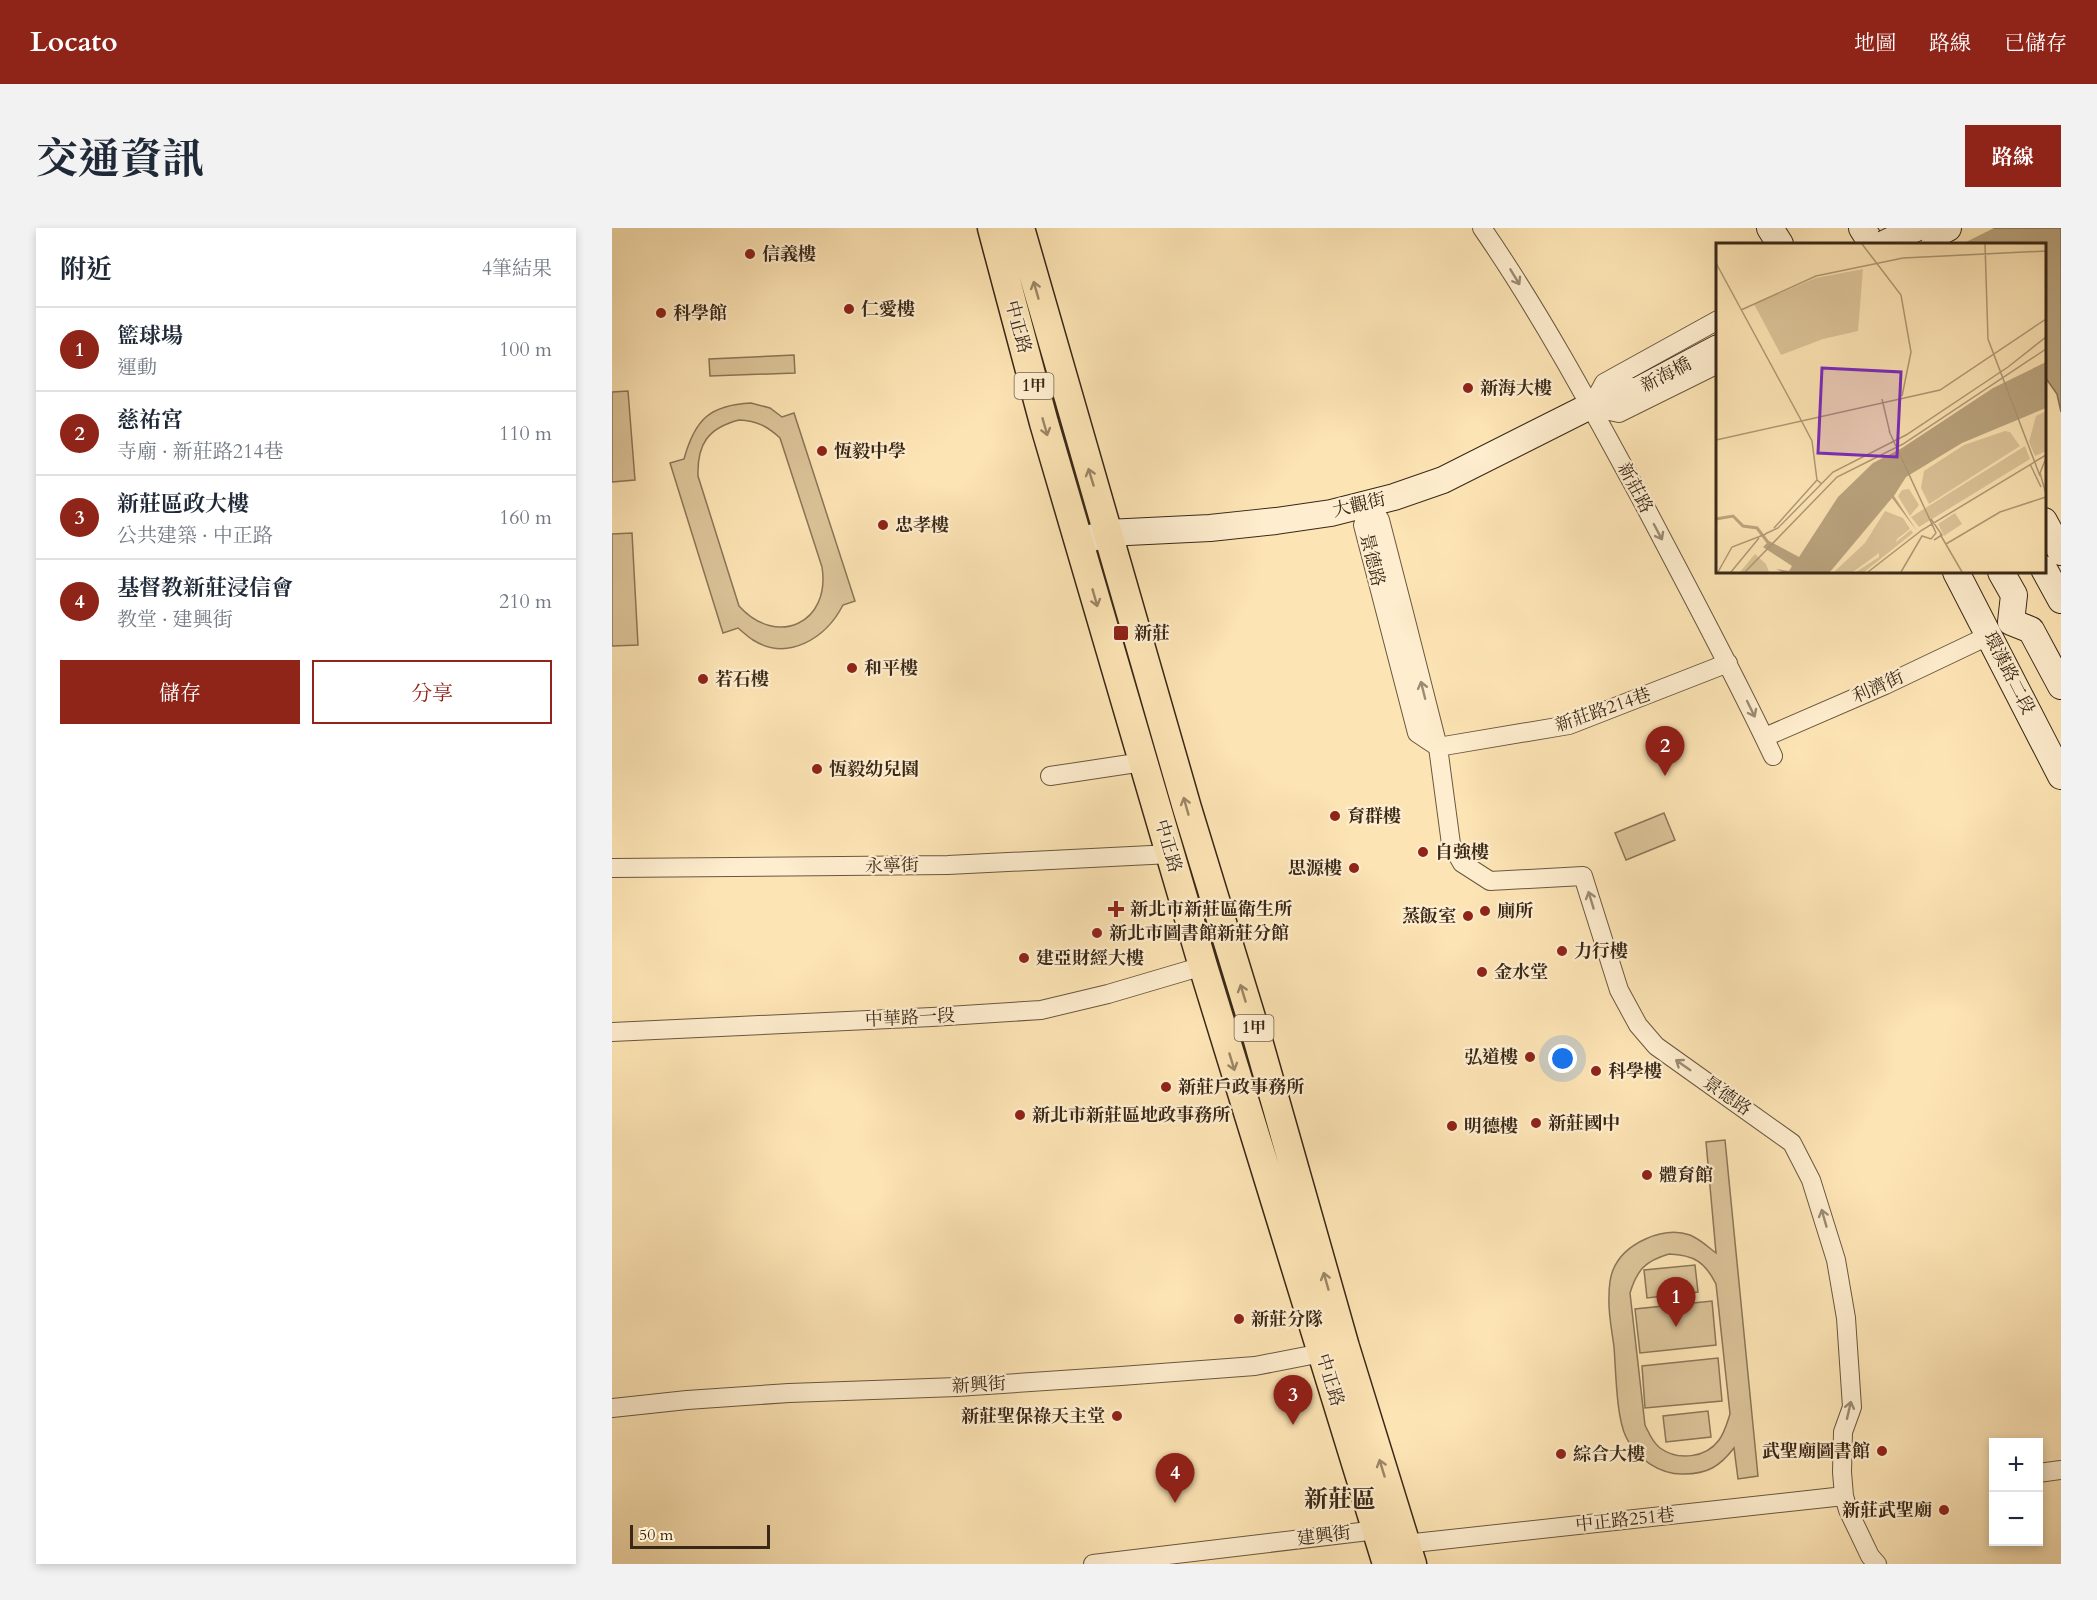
<!DOCTYPE html>
<html lang="zh-TW">
<head>
<meta charset="utf-8">
<style>
	:root { --surface:#fff; --page:#f2f2f3; --text:#1f2937; --muted:#747a83; --line:#e0e1e3; --accent:#8f2418 }
	body { margin:0; font-family:Cardo,"Noto Serif TC",serif; background:var(--page); color:var(--text) }
	.controls { position:absolute; right:18px; bottom:18px; display:grid; overflow:hidden; border-radius:0px; box-shadow:0 3px 9px #0003 }
	.controls button { width:54px; height:54px; display:grid; place-items:center; padding:0; border:0; border-bottom:2px solid var(--line); background:var(--surface); color:var(--text); font:30px sans-serif }
	.scale { position:absolute; left:18px; bottom:15px; width:140px; box-sizing:border-box; padding-left:6px; border:3px solid #392818; border-top:0; font-size:16px; line-height:21px; white-space:nowrap; color:#392818; -webkit-text-stroke:4px #feedce; paint-order:stroke }
	.you { position:absolute; left:951px; top:831px; width:21px; height:21px; margin:-15px; border:4px solid #fff; border-radius:50%; background:#1a73e8; box-shadow:0 0 0 9px #1a73e833 }
	.badge { display:grid; place-items:center; width:39px; height:39px; border-radius:50%; background:var(--accent); color:#fff; font-size:20px; font-weight:700 }
	.pin { position:absolute; translate:-50% -50px; filter:drop-shadow(0 2px 3px #0008) }
	.pin::after { content:''; position:absolute; top:32px; width:21px; height:18px; background:inherit; clip-path:polygon(0 0,100% 0,50% 100%) }
	.list { margin:0; padding:0; list-style:none }
	h2 { display:flex; justify-content:space-between; align-items:center; height:78px; margin:0; padding:0 24px; font-size:26px }
	h2 small { font-size:20px; font-weight:400; color:var(--muted) }
	.list li { display:grid; grid-template-columns:39px 1fr auto; gap:18px; align-items:center; box-sizing:border-box; height:84px; padding:0 24px; border-top:2px solid var(--line) }
	.list b { display:block; font-size:22px; white-space:nowrap }
	.list p { margin:0; font-size:20px; white-space:nowrap; color:var(--muted) }
	.list em { font-size:20px; font-style:normal; color:var(--muted) }
	.actions { display:flex; gap:12px; padding:18px 24px }
	.actions a { flex:1; padding:14px 0; border:2px solid var(--accent); border-radius:0px; text-align:center; font-size:21px; color:var(--accent) }
	.actions .main { background:var(--accent); color:#fff }
	.map { position:relative; flex:none; width:1449px; height:1336px; overflow:hidden; border-radius:0px }
	header { display:flex; align-items:center; gap:36px; box-sizing:border-box; height:84px; padding:0 30px; background:var(--accent); color:#fff }
	header strong { font-size:28px }
	nav { display:flex; gap:33px; margin-inline-start:auto; font-size:21px }
	.intro { display:flex; align-items:center; justify-content:space-between; box-sizing:border-box; height:144px; padding:0 36px }
	h1 { margin:0; font-size:42px }
	.button { padding:15px 27px; border-radius:0px; background:var(--accent); color:#fff; font-size:21px; font-weight:700 }
	main { display:flex; gap:36px; padding:0 36px }
	aside { flex:1; background:var(--surface); border-radius:0px; box-shadow:0 3px 9px #0003 }
	.map>svg:first-child { display:block }
	.green { fill:#dcc499; stroke:#8a7658; stroke-width:1.5; fill-rule:evenodd }
	.water { fill:#baa47f; stroke:#867256; stroke-width:1.5 }
	.pier { fill:#fde4b4 }
	.lines { fill:none; stroke-linecap:round; stroke-linejoin:round }
	.street-casing { stroke:#6a573f; stroke-width:20 }
	.secondary-casing { stroke:#392818; stroke-width:28 }
	.primary-casing { stroke:#392818; stroke-width:31 }
	.street { stroke:#feedce; stroke-width:18 }
	.secondary { stroke:#feedce; stroke-width:26 }
	.primary { stroke:#fde4b4; stroke-width:28 }
	.secondary-bridge-casing { stroke:#392818; stroke-width:28; stroke-linecap:butt }
	.secondary-bridge { stroke:#feedce; stroke-width:26 }
	.oneway { stroke:#9c8a73 }
	.oneway2 { stroke:#9b8666 }
	.poi-dot { fill:#8f2418; stroke:#feedce; stroke-width:2 }
	.labels { text-anchor:middle; dominant-baseline:central; stroke-width:4.5; stroke-linejoin:round; paint-order:stroke }
	.shield { fill:#feedce; stroke:#74634f; stroke-width:1.5 }
	.shield-label { font-size:16px; font-weight:bold; fill:#392818 }
	.poi-label { font-size:18px; font-weight:bold; fill:#392818; stroke:#feedce; text-anchor:start }
	.street-label { font-size:18px; fill:#392818; stroke:#feedce }
	.district-label { font-size:24px; font-weight:bold; fill:#392818; stroke:#feedce }
	.inset-river { fill:none; stroke:#baa47f; stroke-width:3 }
	.inset-road { fill:none; stroke:#af9976; stroke-width:1.5 }
	.view { fill:#7b2cbf; fill-opacity:0.15; stroke:#7b2cbf; stroke-width:3 }
	.inset-edge { fill:none; stroke:#392818; stroke-width:3 }
</style>
</head>
<body>
<header>
<strong>Locato</strong>
<nav><a>地圖</a><a>路線</a><a>已儲存</a></nav>
</header>
<div class="intro"><h1>交通資訊</h1><a class="button">路線</a></div>
<main>
<aside>
<h2>附近<small>4筆結果</small></h2>
<ul class="list">
<li><span class="badge">1</span><div><b>籃球場</b><p>運動</p></div><em>100 m</em></li>
<li><span class="badge">2</span><div><b>慈祐宮</b><p>寺廟 · 新莊路214巷</p></div><em>110 m</em></li>
<li><span class="badge">3</span><div><b>新莊區政大樓</b><p>公共建築 · 中正路</p></div><em>160 m</em></li>
<li><span class="badge">4</span><div><b>基督教新莊浸信會</b><p>教堂 · 建興街</p></div><em>210 m</em></li>
</ul>
<div class="actions"><a class="main">儲存</a><a>分享</a></div>
</aside>
<div class="map">
<svg width="1449" height="1336" viewBox="0 0 1449 1336">
	<rect width="100%" height="100%" fill="#fde4b4"/>
	<filter id="stains"><feTurbulence type="fractalNoise" baseFrequency=".00333" numOctaves="4"/><feColorMatrix values="0 0 0 0 .2 0 0 0 0 .09 0 0 0 0 .02 0 0 0 .5 -.17"/></filter>
	<radialGradient id="worn" r=".72"><stop offset=".6" stop-color="#630" stop-opacity="0"/><stop offset="1" stop-color="#630" stop-opacity=".3"/></radialGradient>
	<path class="green" d="M182,127L183,145L98,148L97,131Z
		M16,163L23,252L0,254V164Z
		M139,175L158,180L170,189L182,185L243,373L231,377C214,410 176,434 141,412C136,409 131,404 126,400L111,405L58,235L72,231C83,191 98,177 139,175ZM127,192C145,193 155,198 168,210L210,339C219,395 165,420 127,378L86,248C85,216 96,200 127,192Z
		M20,305L26,417L0,418V306Z
		M1052,585L1063,612L1014,632L1003,605Z
		M1113,912L1146,1248L1126,1251L1122,1220C1108,1238 1096,1246 1072,1246C1049,1247 1024,1231 1014,1209C1004,1188 1004,1143 1002,1119C1000,1103 996,1085 997,1069C997,1061 998,1049 1001,1042C1012,1015 1051,998 1078,1007C1088,1011 1096,1019 1104,1025L1094,914ZM1057,1026C1082,1027 1093,1034 1104,1056L1118,1186C1115,1195 1113,1204 1107,1212C1094,1230 1066,1233 1048,1220C1040,1214 1037,1205 1033,1197L1018,1065C1025,1042 1033,1033 1057,1026Z
		M1083,1037L1086,1064L1035,1070L1032,1042Z
		M1100,1073L1104,1117L1028,1125L1023,1081Z
		M1106,1130L1110,1173L1033,1180L1030,1138Z
		M1096,1183L1099,1209L1054,1214L1051,1188Z"/>
	<path class="water" d="M1339,0H1449V184L1445,166L1433,149L1432,16H1348Z"/>
	<path class="pier" d="M1336,0H1382L1350,16H1344Z"/>
	<g class="lines">
		<g class="street-casing">
			<path id="street" d="M870,0C932,90 983,186 1035,282C1078,364 1122,445 1161,528
				M980,177L992,155L1106,92
				M979,179L1007,185L1106,136
				M758,276L768,292L792,385L826,519L839,616L850,635L878,653L971,648L1007,762L1026,797L1044,818L1180,915L1199,952L1224,1032L1234,1090L1240,1179L1231,1204L1230,1244L1232,1268L1236,1282L1258,1328L1265,1336
				M758,276L751,297L805,505L826,519
				M1153,509L1273,457L1378,407
				M826,519L957,497L1116,435
				M438,548L531,534
				M0,640L336,637L559,626
				M0,804L320,789L429,782L496,766L591,738
				M0,1180L75,1172L177,1165L345,1159L509,1148L643,1138L720,1123
				M1426,1245L1449,1242
				M793,1316L1232,1268
				M481,1336L765,1302"/>
		</g>
		<g class="secondary-casing">
			<path id="secondary" d="M1158,0L1168,16
				M1250,0L1260,16
				M1305,16L1336,0
				M1432,293L1449,324
				M467,314L495,305L598,300L664,293L719,285L782,269L831,252L1008,163H1025L1106,120
				M1432,341L1449,372
				M1344,344L1449,548
				M1389,344L1402,367L1399,394
				M1399,394L1419,402L1449,458"/>
		</g>
		<g class="primary-casing">
			<path id="primary" d="M380,0L432,195L591,738L775,1336
				M408,0L575,580L645,809L733,1119L800,1336"/>
		</g>
		<use href="#street" class="street"/>
		<use href="#secondary" class="secondary"/>
		<use href="#primary" class="primary"/>
		<g class="secondary-bridge-casing">
			<path id="secondary-bridge" d="M1272,16L1304,0"/>
		</g>
		<use href="#secondary-bridge" class="secondary-bridge"/>
	</g>
	<defs><path id="oneway-shaft" d="M-6 0H5M1.5-3L5.5 0L1.5 3" fill="none" stroke-width="1.6" stroke-linecap="round" stroke-linejoin="round" transform="scale(1.5)"/></defs>
	<g class="oneway">
		<use href="#oneway-shaft" transform="translate(903 49) rotate(59)"/>
		<use href="#oneway-shaft" transform="translate(1046 304) rotate(62)"/>
		<use href="#oneway-shaft" transform="translate(811 462) rotate(-104)"/>
		<use href="#oneway-shaft" transform="translate(1139 481) rotate(64)"/>
		<use href="#oneway-shaft" transform="translate(979 672) rotate(-107)"/>
		<use href="#oneway-shaft" transform="translate(1071 837) rotate(-145)"/>
		<use href="#oneway-shaft" transform="translate(1212 990) rotate(-106)"/>
		<use href="#oneway-shaft" transform="translate(1237 1182) rotate(-77)"/>
	</g>
	<g class="oneway2">
		<use href="#oneway-shaft" transform="translate(424 62) rotate(-106)"/>
		<use href="#oneway-shaft" transform="translate(433 199) rotate(74)"/>
		<use href="#oneway-shaft" transform="translate(479 249) rotate(-107)"/>
		<use href="#oneway-shaft" transform="translate(483 370) rotate(74)"/>
		<use href="#oneway-shaft" transform="translate(574 578) rotate(-106)"/>
		<use href="#oneway-shaft" transform="translate(631 765) rotate(-107)"/>
		<use href="#oneway-shaft" transform="translate(620 834) rotate(73)"/>
		<use href="#oneway-shaft" transform="translate(714 1053) rotate(-106)"/>
		<use href="#oneway-shaft" transform="translate(770 1240) rotate(-107)"/>
	</g>
	<g class="poi-dot">
		<circle cx="138" cy="26" r="6"/>
		<circle cx="237" cy="81" r="6"/>
		<circle cx="49" cy="85" r="6"/>
		<circle cx="856" cy="160" r="6"/>
		<circle cx="210" cy="223" r="6"/>
		<circle cx="271" cy="297" r="6"/>
		<rect x="501" y="397" width="16" height="16" rx="3"/>
		<circle cx="240" cy="440" r="6"/>
		<circle cx="91" cy="451" r="6"/>
		<circle cx="205" cy="541" r="6"/>
		<circle cx="723" cy="588" r="6"/>
		<circle cx="811" cy="624" r="6"/>
		<circle cx="742" cy="640" r="6"/>
		<path d="M501 672h6v6h6v6h-6v6h-6v-6h-6v-6h6z"/>
		<circle cx="873" cy="683" r="6"/>
		<circle cx="856" cy="688" r="6"/>
		<circle cx="485" cy="705" r="6"/>
		<circle cx="950" cy="723" r="6"/>
		<circle cx="412" cy="730" r="6"/>
		<circle cx="870" cy="744" r="6"/>
		<circle cx="918" cy="829" r="6"/>
		<circle cx="984" cy="843" r="6"/>
		<circle cx="554" cy="859" r="6"/>
		<circle cx="408" cy="887" r="6"/>
		<circle cx="924" cy="895" r="6"/>
		<circle cx="840" cy="898" r="6"/>
		<circle cx="1035" cy="947" r="6"/>
		<circle cx="627" cy="1091" r="6"/>
		<circle cx="505" cy="1188" r="6"/>
		<circle cx="1270" cy="1223" r="6"/>
		<circle cx="949" cy="1226" r="6"/>
		<circle cx="1332" cy="1282" r="6"/>
	</g>
	<g class="labels">
		<g class="shield">
			<rect x="402.5" y="145" width="39" height="26" rx="4.5"/>
			<rect x="622.5" y="787" width="39" height="26" rx="4.5"/>
		</g>
		<g class="shield-label">
			<text x="422" y="158">1甲</text>
			<text x="642" y="800">1甲</text>
		</g>
		<g class="poi-label">
			<text x="150" y="26">信義樓</text>
			<text x="249" y="81">仁愛樓</text>
			<text x="61" y="85">科學館</text>
			<text x="868" y="160">新海大樓</text>
			<text x="222" y="223">恆毅中學</text>
			<text x="283" y="297">忠孝樓</text>
			<text x="522" y="405">新莊</text>
			<text x="252" y="440">和平樓</text>
			<text x="103" y="451">若石樓</text>
			<text x="217" y="541">恆毅幼兒園</text>
			<text x="735" y="588">育群樓</text>
			<text x="823" y="624">自強樓</text>
			<text x="730" y="640" text-anchor="end">思源樓</text>
			<text x="518" y="681">新北市新莊區衛生所</text>
			<text x="885" y="683">廁所</text>
			<text x="844" y="688" text-anchor="end">蒸飯室</text>
			<text x="497" y="705">新北市圖書館新莊分館</text>
			<text x="962" y="723">力行樓</text>
			<text x="424" y="730">建亞財經大樓</text>
			<text x="882" y="744">金水堂</text>
			<text x="906" y="829" text-anchor="end">弘道樓</text>
			<text x="996" y="843">科學樓</text>
			<text x="566" y="859">新莊戶政事務所</text>
			<text x="420" y="887">新北市新莊區地政事務所</text>
			<text x="936" y="895">新莊國中</text>
			<text x="852" y="898">明德樓</text>
			<text x="1047" y="947">體育館</text>
			<text x="639" y="1091">新莊分隊</text>
			<text x="493" y="1188" text-anchor="end">新莊聖保祿天主堂</text>
			<text x="1258" y="1223" text-anchor="end">武聖廟圖書館</text>
			<text x="961" y="1226">綜合大樓</text>
			<text x="1320" y="1282" text-anchor="end">新莊武聖廟</text>
		</g>
		<g class="street-label">
			<text transform="translate(406 99) rotate(75)">中正路</text>
			<text transform="translate(1054 147) rotate(-27)">新海橋</text>
			<text transform="translate(1023 260) rotate(62)">新莊路</text>
			<text transform="translate(747 277) rotate(-13)">大觀街</text>
			<text transform="translate(760 332) rotate(76)">景德路</text>
			<text transform="translate(1397 445) rotate(63)">環漢路二段</text>
			<text transform="translate(1266 459) rotate(-24)">利濟街</text>
			<text transform="translate(991 482) rotate(-19)">新莊路214巷</text>
			<text transform="translate(556 618) rotate(74)">中正路</text>
			<text transform="translate(280 638) rotate(-1)">永寧街</text>
			<text transform="translate(298 790) rotate(-3)">中華路一段</text>
			<text transform="translate(1115 868) rotate(35)">景德路</text>
			<text transform="translate(718 1152) rotate(73)">中正路</text>
			<text transform="translate(367 1157) rotate(-3)">新興街</text>
			<text transform="translate(1013 1292) rotate(-6)">中正路251巷</text>
			<text transform="translate(712 1308) rotate(-7)">建興街</text>
		</g>
		<g class="district-label">
			<text x="728" y="1271">新莊區</text>
		</g>
	</g>
	<g transform="translate(1104 15)">
		<rect width="330" height="330" fill="#fde4b4"/>
		<path d="M147,26L142,88L107,96L65,112L38,61L100,35ZM330,168V208L319,213L313,199L320,173ZM289,188L294,189L304,203L213,261L205,245L208,228L248,202ZM309,203L314,216L203,284L195,274ZM193,246L203,262L194,273L182,253L186,247ZM169,268L187,275L194,286L181,296L180,299L195,287L197,290L148,329H140L163,314V310L137,329H118L149,300ZM239,270L246,281L228,293L222,281ZM39,311L50,321L53,329H24Z" fill="#dcc499"/>
		<path d="M330,119V165L246,200L190,234L178,253L201,288L176,255L114,329H66L60,326L73,328L76,323L47,304L53,298L83,314L122,254L157,220L186,205L277,145Z" fill="#baa47f"/>
		<path class="inset-river" d="M0,276L17,273L27,283L41,285L54,302"/>
		<path class="inset-road" d="M146,1L185,52L195,109L186,153M269,1L272,96L324,233M0,20L85,177M25,67L100,33L187,15L330,8M166,156L174,190M85,177L96,198L101,237L106,241M173,188L220,290L215,296L206,293L185,329M0,197L224,147L330,76M330,215L324,230L330,251M314,221L325,244M215,276L226,292L218,297M58,285L101,237M49,291L62,285L117,229L190,192L292,124L330,94M224,291L246,329M230,301L284,269L330,254M2,329L16,304L50,291M15,329L43,295M29,329L121,234L187,201L330,106M152,329L206,287L330,212"/>
		<path class="view" d="M106,125L185,129L181,214L102,210Z"/>
		<rect width="330" height="330" class="inset-edge"/>
	</g>
	<rect width="100%" height="100%" filter="url(#stains)"/>
	<rect width="100%" height="100%" fill="url(#worn)"/>
</svg>
<div class="controls">
<button>+</button>
<button>−</button>
</div>
<div class="scale">50 m</div>
<div class="you"></div>
<div class="pin badge" style="left:1064px;top:1099px">1</div>
<div class="pin badge" style="left:1053px;top:548px">2</div>
<div class="pin badge" style="left:681px;top:1197px">3</div>
<div class="pin badge" style="left:563px;top:1275px">4</div>
</div>
</main>
</body>
</html>
